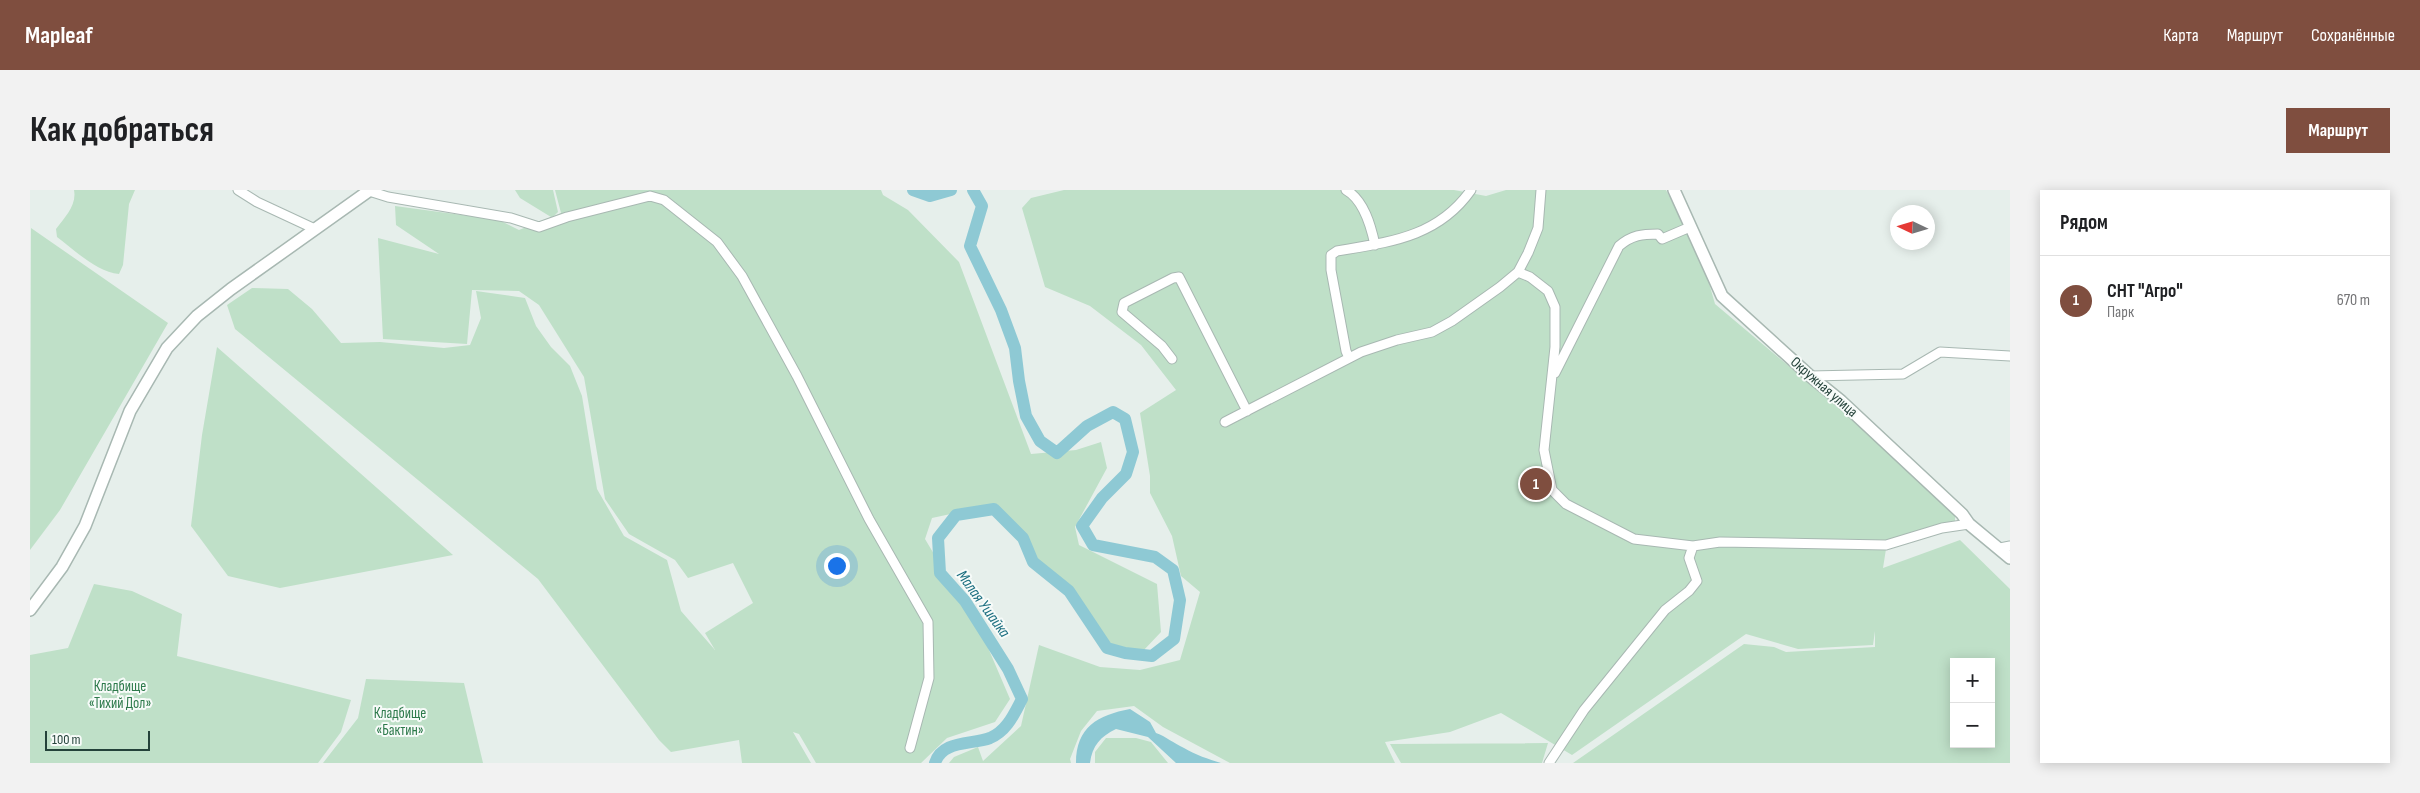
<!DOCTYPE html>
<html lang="ru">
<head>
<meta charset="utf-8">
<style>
	:root { --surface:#fff; --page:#f2f2f2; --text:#202124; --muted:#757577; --line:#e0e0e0; --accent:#7f4e3f }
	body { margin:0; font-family:"Sofia Sans Condensed",sans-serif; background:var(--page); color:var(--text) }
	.controls { position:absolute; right:15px; bottom:15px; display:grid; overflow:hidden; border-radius:0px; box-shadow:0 2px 12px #0003 }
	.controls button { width:45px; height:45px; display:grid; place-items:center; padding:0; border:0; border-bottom:1px solid var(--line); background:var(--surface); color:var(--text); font:25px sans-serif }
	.compass { position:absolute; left:1860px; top:15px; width:45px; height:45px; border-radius:50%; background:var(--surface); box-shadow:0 2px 12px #0003; rotate:274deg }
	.scale { position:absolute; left:15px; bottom:12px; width:105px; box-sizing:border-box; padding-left:5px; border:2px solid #24423a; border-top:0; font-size:14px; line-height:18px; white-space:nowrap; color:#24423a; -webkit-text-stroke:4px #f7fbf9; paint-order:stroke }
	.you { position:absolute; left:806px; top:375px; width:18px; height:18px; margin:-12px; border:4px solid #fff; border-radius:50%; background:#1a73e8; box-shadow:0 0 0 8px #1a73e833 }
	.badge { display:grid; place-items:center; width:32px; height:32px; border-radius:50%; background:var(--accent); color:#fff; font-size:16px; font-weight:700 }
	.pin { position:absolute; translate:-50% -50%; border:2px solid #fff; box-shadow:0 1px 5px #0006 }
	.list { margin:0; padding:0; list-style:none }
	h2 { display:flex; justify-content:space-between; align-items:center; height:65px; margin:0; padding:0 20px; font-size:21px }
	h2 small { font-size:16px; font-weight:400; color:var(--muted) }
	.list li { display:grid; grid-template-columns:32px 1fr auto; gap:15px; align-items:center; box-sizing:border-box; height:90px; padding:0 20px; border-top:1px solid var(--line) }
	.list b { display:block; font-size:19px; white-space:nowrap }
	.list p { margin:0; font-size:16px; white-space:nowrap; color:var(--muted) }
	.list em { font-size:16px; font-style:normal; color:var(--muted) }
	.map { position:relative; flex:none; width:1980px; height:573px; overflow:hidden; border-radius:0px }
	header { display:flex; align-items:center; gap:30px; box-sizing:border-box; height:70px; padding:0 25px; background:var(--accent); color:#fff }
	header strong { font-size:24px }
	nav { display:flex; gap:28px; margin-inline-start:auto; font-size:18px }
	.intro { display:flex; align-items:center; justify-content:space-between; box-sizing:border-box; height:120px; padding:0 30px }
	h1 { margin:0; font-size:35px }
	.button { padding:12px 22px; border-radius:0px; background:var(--accent); color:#fff; font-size:18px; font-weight:700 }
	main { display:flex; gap:30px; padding:0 30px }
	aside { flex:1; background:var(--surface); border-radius:0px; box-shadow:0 2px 12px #0003 }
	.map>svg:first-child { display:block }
	.green { fill:#bfe0c8; fill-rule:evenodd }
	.water { fill:#8ec9d4 }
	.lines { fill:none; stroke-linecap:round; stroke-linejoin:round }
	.river { stroke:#8ec9d4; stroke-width:12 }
	.minor-casing { stroke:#a8b8b2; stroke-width:11 }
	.tertiary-casing { stroke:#a8b8b2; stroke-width:14 }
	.minor { stroke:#fff; stroke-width:9 }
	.tertiary { stroke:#fff; stroke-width:11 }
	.labels { text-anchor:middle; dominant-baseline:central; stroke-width:4; stroke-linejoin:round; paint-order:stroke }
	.street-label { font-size:15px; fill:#24423a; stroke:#f7fbf9 }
	.park-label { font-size:15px; fill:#2d7a4b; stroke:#f7fbf9 }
	.water-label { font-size:16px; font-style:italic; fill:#1c6f80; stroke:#f7fbf9 }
</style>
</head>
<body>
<header>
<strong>Mapleaf</strong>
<nav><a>Карта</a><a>Маршрут</a><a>Сохранённые</a></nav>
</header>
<div class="intro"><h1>Как добраться</h1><a class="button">Маршрут</a></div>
<main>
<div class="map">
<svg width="1980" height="573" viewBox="0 0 1980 573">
	<rect width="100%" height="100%" fill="#e6efeb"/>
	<path class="green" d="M44,0H105L99,14L93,75L89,84C67,82 44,60 27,47L26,39C35,27 47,15 44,0Z
		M485,0H523L528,22L524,26L531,23L525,0H851L853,5L878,20L929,72L1001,264L1046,260L1071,252L1077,278L1045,337L1049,355L1127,394L1131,442L1113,461L1081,456L1057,424L1008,374L967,314L902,328L895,349L953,446L980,509L965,532L917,548L891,573H786L769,544L763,542L781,573H712L709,550L641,562L629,550L508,389L205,139L197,115L222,98L258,99L282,119L311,153L350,152L414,158L440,155L451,128L446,101L495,108L506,136L521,157L540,176L552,206L567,299L594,346L637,370L651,421L685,460L675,443L723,413L703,373L658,388L645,370L599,344L575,309L554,187L509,115L489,101L442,100L437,154L353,149L348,48L409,64L366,35L365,16L469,30L489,40L521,27L490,8Z
		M1034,0H1424L1456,6L1476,0H1636L1673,72L1685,114L1767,183L1778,188L1925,325V331L1860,350L1856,359L1853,378L1930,350L1980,399V573H1543L1714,454L1744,457L1756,462L1845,457V441L1843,455L1768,459L1716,444L1542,565L1471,523L1420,542L1355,552L1365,573H1200L1133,537L1104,516L1067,521L1051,541L1040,569L1041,573H919L924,567L948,557L953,571L991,536L1009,455L1070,477L1110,480L1150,470L1170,402L1151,386L1142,346L1120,303V286L1110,223L1146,200L1111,155L1060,116L1015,97L992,18L1001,8ZM1924,472H1961V554H1924Z
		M1,38L138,133L30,320L0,360Z
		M187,157L423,365L250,398L198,386L161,336L172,245Z
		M64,394L102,401L152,424L147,466L321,510L311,542L288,573H0V465L38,458Z
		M336,489L434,493L453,573H293L328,528Z
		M1076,548H1106L1121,552L1138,573H1065V562Z
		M1518,553L1512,573H1371L1360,554Z"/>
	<path class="water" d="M1100,519L1120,532L1126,543C1137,547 1143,553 1154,558C1166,565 1178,569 1191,573H1146L1118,547L1086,539C1071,546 1062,556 1060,573H1046C1046,537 1068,525 1100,519Z"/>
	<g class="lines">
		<path class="river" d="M883,0L900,6L921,0
			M905,573C912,550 941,555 960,548C977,541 984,524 992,509L978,479L935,411L910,383L908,348L926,325L964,319L993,348L1003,372L1039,401L1077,458L1095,463L1122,466L1144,449L1150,410L1143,380L1125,367L1063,355L1052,336L1072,308L1096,284L1103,262L1095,229L1083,222L1057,236L1027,263L1010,251L996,226L989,191L985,158L971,120L940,56L952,16L943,0"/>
		<g class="minor-casing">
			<path id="minor" d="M208,0L227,12L285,39
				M1316,0C1334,10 1341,36 1345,55
				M339,1L358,7L481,28L509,37L537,27L620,6L634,10L687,52L712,86L767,186L839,329L898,432L899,488L880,558
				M1488,82L1500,87L1518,101L1525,117V157L1514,260L1522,300L1536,314L1604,349L1663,356
				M1319,168L1316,161L1301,80V65L1307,61C1360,52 1408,47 1441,0
				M1142,169L1132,156L1092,122L1094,113L1143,88L1149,87L1217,221
				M1525,183L1589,56C1602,45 1612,44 1628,44L1632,49L1660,37
				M1780,186L1873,184L1910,162L1980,166
				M1195,232L1331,162L1367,150L1402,142L1422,131L1470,97L1488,82L1498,63L1508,38L1511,0
				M1970,358L1980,356
				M1519,573L1554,520L1635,420L1659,401L1667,391L1659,368L1663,356L1690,352L1856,355L1912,338L1939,334"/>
		</g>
		<g class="tertiary-casing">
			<path id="tertiary" d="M1644,0L1692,106L1780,186L1811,211L1932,324L1939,334L1980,368
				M0,420L32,377L55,336L100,221L137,158L167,126L201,99L340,0"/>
		</g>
		<use href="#minor" class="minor"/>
		<use href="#tertiary" class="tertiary"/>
	</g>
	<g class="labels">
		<g class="street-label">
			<text transform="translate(1794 197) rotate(41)">Окружная улица</text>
		</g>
		<g class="park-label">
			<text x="90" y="496">Кладбище<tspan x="90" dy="17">«Тихий Дол»</tspan></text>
			<text x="370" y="523">Кладбище<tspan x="370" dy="17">«Бактин»</tspan></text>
		</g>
		<g class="water-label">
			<text transform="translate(953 414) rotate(54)">Малая Ушайка</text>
		</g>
	</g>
</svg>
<div class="controls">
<button>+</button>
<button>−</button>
</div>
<svg class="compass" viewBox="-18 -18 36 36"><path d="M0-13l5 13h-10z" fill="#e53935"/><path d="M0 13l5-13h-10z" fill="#757577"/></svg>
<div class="scale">100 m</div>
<div class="you"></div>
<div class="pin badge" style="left:1506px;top:294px">1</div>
</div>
<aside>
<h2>Рядом<small></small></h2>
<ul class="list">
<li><span class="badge">1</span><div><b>СНТ &quot;Агро&quot;</b><p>Парк</p></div><em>670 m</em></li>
</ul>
</aside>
</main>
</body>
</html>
